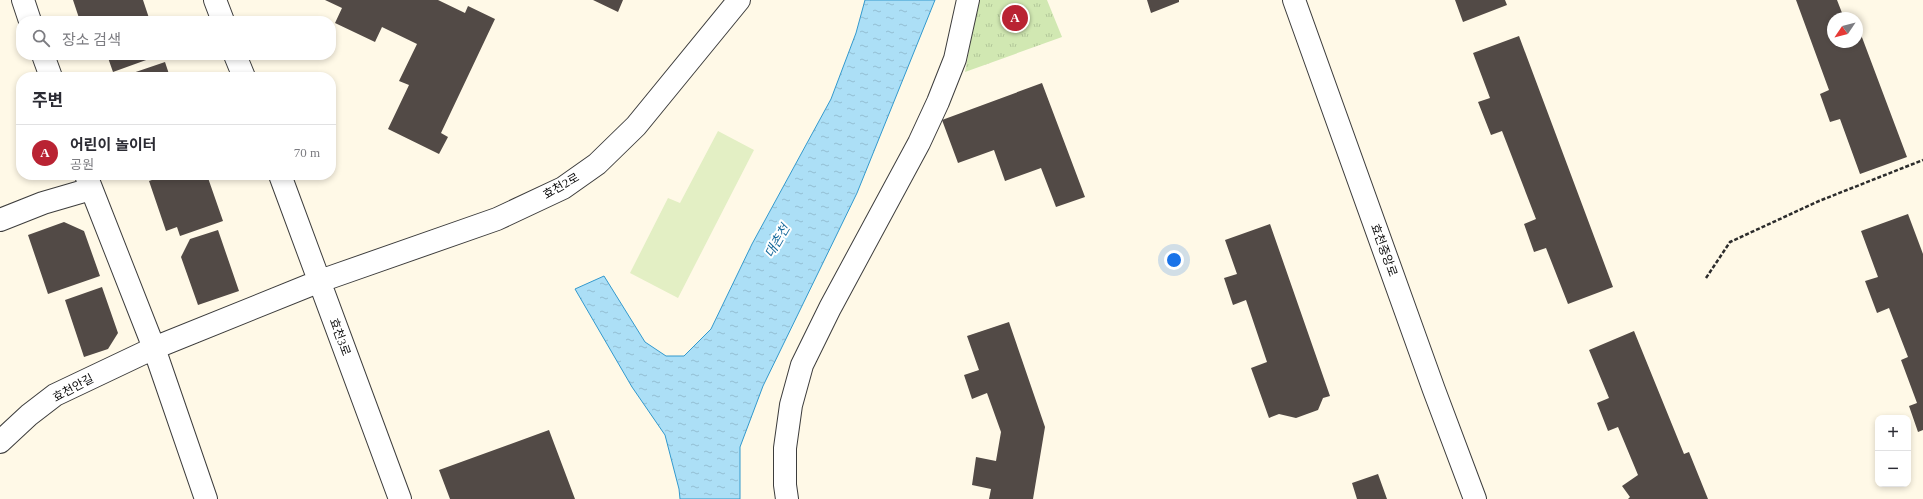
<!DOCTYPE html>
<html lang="ko">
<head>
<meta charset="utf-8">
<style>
	:root { --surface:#fff; --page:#f2f2f3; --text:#2b2b33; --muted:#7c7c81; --line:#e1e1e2; --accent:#b92333 }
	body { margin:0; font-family:"Times New Roman","Noto Sans KR",serif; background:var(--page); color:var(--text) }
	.controls { position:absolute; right:12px; bottom:12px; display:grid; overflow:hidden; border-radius:8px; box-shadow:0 2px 6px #0003 }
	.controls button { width:36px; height:36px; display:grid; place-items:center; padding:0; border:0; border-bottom:1px solid var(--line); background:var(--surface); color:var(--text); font:20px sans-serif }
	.compass { position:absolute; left:1827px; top:12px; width:36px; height:36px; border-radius:50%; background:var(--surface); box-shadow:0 2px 6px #0003; rotate:235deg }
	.you { position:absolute; left:1174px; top:260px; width:14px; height:14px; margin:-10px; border:3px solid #fff; border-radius:50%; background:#1a73e8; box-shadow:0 0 0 6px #1a73e833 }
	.badge { display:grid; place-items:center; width:26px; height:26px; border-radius:50%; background:var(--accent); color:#fff; font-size:13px; font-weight:700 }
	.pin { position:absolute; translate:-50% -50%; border:2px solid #fff; box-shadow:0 1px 4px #0006 }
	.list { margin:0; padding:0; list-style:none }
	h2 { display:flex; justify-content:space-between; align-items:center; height:52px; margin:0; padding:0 16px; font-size:17px }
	h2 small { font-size:13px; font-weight:400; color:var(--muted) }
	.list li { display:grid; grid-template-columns:26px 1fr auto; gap:12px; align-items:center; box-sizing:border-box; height:56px; padding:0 16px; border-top:1px solid var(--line) }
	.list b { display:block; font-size:15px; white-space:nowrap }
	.list p { margin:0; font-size:13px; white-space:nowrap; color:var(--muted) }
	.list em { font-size:13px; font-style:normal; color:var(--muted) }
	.icon { flex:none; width:22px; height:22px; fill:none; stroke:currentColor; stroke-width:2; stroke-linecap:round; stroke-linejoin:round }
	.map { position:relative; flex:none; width:1923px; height:499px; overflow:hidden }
	.search { position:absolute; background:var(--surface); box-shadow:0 2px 6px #0003; left:16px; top:16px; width:320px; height:44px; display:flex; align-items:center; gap:10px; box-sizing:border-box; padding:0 14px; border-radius:16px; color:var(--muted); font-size:15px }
	.panel { position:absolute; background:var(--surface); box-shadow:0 2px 6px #0003; left:16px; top:72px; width:320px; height:108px; border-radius:16px }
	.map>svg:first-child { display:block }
	.grass { fill:url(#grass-tufts) }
	.pitch { fill:#e3efc4 }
	.water { fill:url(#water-ripples); stroke:#3399cd }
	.building { fill:#524a46 }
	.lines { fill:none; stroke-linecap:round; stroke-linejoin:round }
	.minor-casing { stroke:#3d3d3d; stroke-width:24 }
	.path { stroke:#2c2c2c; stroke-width:2.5; stroke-dasharray:4 2; stroke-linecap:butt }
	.minor { stroke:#fff; stroke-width:22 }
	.labels { text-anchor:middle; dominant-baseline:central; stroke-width:4; stroke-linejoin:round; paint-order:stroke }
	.street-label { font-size:12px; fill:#0a0a0a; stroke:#fff }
	.water-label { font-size:13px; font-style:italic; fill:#15689a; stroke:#fff }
</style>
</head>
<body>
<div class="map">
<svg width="1923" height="499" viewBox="0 0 1923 499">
	<defs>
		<pattern id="grass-tufts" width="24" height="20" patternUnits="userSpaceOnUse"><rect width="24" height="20" fill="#d1e8b2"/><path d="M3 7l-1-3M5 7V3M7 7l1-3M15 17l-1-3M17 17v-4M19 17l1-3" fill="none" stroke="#b2c698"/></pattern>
		<pattern id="water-ripples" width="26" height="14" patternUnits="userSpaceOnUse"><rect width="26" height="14" fill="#acdff6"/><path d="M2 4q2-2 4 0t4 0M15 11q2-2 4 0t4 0" fill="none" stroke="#93bed2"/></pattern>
	</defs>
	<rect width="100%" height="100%" fill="#fff9e7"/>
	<path class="grass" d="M978,0H1047L1062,37L965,72Z"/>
	<path class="pitch" d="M718,131L754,150L678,298L630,273L668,198L680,203Z"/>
	<path class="water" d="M865,0H935L857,193L763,386L740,447V499H680L679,489L665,435L632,387L575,289L604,276L645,342L666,356H684L711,329L752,244L831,99L856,33Z"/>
	<path class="building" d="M73,0H143L150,21H80Z
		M325,0H438L465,13L468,6L495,19L441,133L448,137L439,154L388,129L409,85L399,81L417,44L382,27L375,42L335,23L342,8Z
		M593,0H623L618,12Z
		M1147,0H1179V2L1151,13Z
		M1455,0H1505L1507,5L1463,22Z
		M1796,0H1837L1844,18H1833V42H1857V24L1907,157L1860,174L1840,119L1830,122L1820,94L1829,90Z
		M1519,36L1613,287L1568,304L1546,248L1534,252L1524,224L1536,219L1502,131L1491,135L1478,102L1490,98L1473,53Z
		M107,55H160L113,72Z
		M165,62L170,77H121Z
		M1042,83L1085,197L1056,207L1041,168L1005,181L994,150L958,163L942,120Z
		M166,175H207L223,221L180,236L177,227L166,231L149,181Z
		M1908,214L1923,254V430L1918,432L1909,406L1917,403L1901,360L1908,357L1889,308L1877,313L1865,281L1878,277L1861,231Z
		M64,222L84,231L100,276L48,294L28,235Z
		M1270,224L1330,396L1323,398L1318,410L1296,418L1279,414L1269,418L1251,368L1267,362L1246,300L1233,305L1224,278L1237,274L1225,240Z
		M218,230L239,291L198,305L181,257L190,239Z
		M102,287L118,333L108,349L84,357L65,300Z
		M1009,322L1045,427L1033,499H989L991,489L972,485L976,457L996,461L1001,432L987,393L972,399L964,375L979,370L967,336Z
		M1634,331L1684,454L1689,452L1708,499H1628L1630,497L1622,486L1638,475L1618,427L1608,431L1597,403L1609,398L1589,350Z
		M549,430L575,499H450L439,470Z
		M1378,474L1387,499H1357L1352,483Z"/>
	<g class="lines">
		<g class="minor-casing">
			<path id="minor" d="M23,0L30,21
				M215,0L223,21
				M1294,0L1434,390L1475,499
				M43,55L51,77
				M235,55L244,77
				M86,175L154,348L206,499
				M280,175L400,499
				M0,220L43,203L91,189
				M0,442L29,415L55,395L154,348L320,281L497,219L563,188L597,164L636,126L739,0
				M787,499L785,485V448L791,405L802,365L830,308L919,143L938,102L955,59L968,0"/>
		</g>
		<path class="path" d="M1706,278L1730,242L1819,201L1923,160"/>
		<use href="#minor" class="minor"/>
	</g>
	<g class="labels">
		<g class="street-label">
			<text transform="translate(561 186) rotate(-30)">효천2로</text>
			<text transform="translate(1384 250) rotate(70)">효천중앙로</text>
			<text transform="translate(340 337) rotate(70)">효천3로</text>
			<text transform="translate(73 388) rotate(-28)">효천안길</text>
		</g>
		<g class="water-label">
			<text transform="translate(777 241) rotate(-60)">대촌천</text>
		</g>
	</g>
</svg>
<div class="controls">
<button>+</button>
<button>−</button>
</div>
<svg class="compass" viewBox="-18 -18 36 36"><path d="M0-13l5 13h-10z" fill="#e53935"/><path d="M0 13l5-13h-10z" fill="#7c7c81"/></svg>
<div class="you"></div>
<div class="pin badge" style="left:1015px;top:18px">A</div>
<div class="search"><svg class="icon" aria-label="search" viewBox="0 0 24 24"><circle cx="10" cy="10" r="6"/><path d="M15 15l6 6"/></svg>장소 검색</div>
<section class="panel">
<h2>주변<small></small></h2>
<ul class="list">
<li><span class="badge">A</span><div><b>어린이 놀이터</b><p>공원</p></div><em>70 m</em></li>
</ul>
</section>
</div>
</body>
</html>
